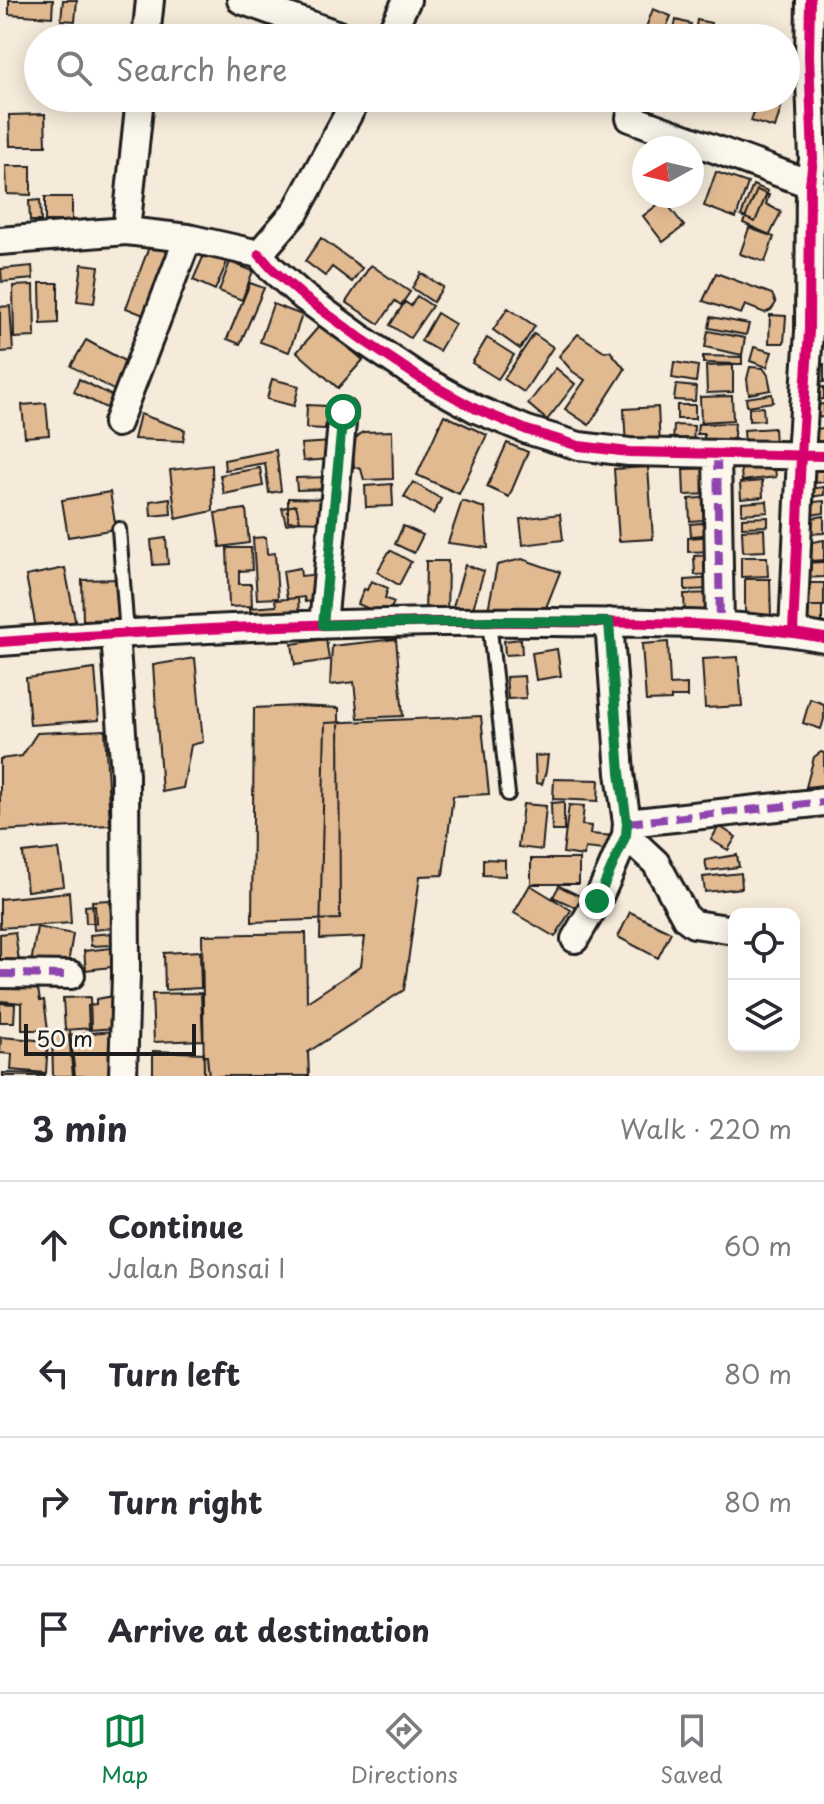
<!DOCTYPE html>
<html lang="en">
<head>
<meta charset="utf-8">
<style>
	:root { --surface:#fff; --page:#f2f2f3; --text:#2b2b33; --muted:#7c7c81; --line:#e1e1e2; --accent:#0b8043 }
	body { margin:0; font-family:"Playpen Sans",sans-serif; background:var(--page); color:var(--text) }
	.controls { position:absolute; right:24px; bottom:24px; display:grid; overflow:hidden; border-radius:16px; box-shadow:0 4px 20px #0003 }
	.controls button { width:72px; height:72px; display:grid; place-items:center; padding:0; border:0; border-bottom:2px solid var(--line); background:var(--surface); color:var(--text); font:40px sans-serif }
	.compass { position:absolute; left:632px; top:136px; width:72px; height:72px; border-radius:50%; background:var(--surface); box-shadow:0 4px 20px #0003; rotate:262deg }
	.scale { position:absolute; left:24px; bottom:20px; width:172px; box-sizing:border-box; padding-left:8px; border:4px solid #1c1c1c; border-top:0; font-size:22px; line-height:28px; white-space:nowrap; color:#1c1c1c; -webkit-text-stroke:6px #fbf7ec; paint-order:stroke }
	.stop { position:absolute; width:24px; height:24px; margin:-18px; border:6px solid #0b8043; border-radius:50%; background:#fff }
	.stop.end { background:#0b8043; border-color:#fff; box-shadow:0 2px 8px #0008 }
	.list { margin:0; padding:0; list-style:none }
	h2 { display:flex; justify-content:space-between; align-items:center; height:104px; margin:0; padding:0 32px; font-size:34px }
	h2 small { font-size:26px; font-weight:400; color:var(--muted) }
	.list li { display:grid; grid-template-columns:52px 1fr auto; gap:24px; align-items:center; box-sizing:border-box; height:128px; padding:0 32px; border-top:2px solid var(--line) }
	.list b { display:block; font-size:30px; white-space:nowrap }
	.list p { margin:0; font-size:26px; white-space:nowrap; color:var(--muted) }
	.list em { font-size:26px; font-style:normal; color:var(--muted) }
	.icon { flex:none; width:44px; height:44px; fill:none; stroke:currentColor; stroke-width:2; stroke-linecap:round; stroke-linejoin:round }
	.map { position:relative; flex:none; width:824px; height:1076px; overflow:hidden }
	.search { position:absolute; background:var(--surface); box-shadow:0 4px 20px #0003; left:24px; right:24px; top:24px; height:88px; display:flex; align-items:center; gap:20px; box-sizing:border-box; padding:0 28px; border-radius:44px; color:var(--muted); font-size:30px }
	.sheet { height:616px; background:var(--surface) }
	nav { display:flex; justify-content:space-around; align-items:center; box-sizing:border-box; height:112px; border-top:2px solid var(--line); background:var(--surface); font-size:22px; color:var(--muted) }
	nav a { display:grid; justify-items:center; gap:4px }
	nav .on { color:var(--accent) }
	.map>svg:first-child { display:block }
	.building { fill:#e2ba92; stroke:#1c1c1c; stroke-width:2 }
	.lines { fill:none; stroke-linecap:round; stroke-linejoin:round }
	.lane-casing { stroke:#1c1c1c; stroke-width:18 }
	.street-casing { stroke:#1c1c1c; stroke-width:32 }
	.lane { stroke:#fbf7ec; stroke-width:12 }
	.street { stroke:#fbf7ec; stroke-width:26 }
	.quiet { stroke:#8e44ad; stroke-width:8; stroke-dasharray:16 8; stroke-linecap:butt }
	.cycleway-casing { stroke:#fbf7ec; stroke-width:15 }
	.cycleway { stroke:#d6006c; stroke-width:10 }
	.route { stroke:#0b8043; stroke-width:10 }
</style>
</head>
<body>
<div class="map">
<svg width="824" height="1076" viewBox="0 0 824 1076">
	<rect width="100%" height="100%" fill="#f6ebda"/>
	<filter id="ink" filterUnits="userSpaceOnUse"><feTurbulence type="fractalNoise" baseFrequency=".0125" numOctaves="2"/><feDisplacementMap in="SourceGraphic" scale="16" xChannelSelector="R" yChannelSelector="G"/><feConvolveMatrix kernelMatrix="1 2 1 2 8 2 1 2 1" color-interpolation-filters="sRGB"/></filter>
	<g filter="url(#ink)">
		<path class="building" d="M9,0H53L52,17L9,14Z
			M63,0H77L75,21L61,20Z
			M653,9L671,16L662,38L645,30Z
			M676,20L691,24L688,38H672Z
			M697,20L711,23L708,38H694Z
			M758,98H784L775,128L751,121Z
			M45,114L46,146H10L9,115Z
			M6,166H31V195L7,194Z
			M716,172L748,183L736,218L704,206Z
			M753,185L768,191L755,222L741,216Z
			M757,190L769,195L766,204L781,212L770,235L743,223Z
			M45,197H72V221H45Z
			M40,200L41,221H30L29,201Z
			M664,200L684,226L663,242L643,216Z
			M749,228L774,237L765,262L740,254Z
			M321,238L362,268L352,282L332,267L325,276L305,261Z
			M149,247L179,249L151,318L126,308Z
			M207,248L229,258L215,290L193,280Z
			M230,262L253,271L242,300L219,291Z
			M82,264L99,266L94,303L77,301Z
			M371,265L410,292L401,305L395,301L379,324L346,302Z
			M32,266L33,279L2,282L1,269Z
			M421,273L443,287L433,302L412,288Z
			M716,273L772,294L776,303L771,310L765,313L745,305L741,314L703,301Z
			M40,283H58V323L41,324Z
			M250,283L264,288L240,344L227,339Z
			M34,285L35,337L14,338L13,286Z
			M417,296L432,306L410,338L390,325L405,302L411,306Z
			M273,304L302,315L289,352L260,342Z
			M10,306L13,351L0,352V307Z
			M508,308L535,326L520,349L493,330Z
			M437,313L455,324L439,351L421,341Z
			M770,315L786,316L784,343H769Z
			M711,317L749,324L746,335L709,328Z
			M321,324L363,360L338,388L297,352Z
			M708,331L745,338L742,355L705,347Z
			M534,334L553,347L524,392L504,379Z
			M578,334L604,351H610L625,369L589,425L565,409L585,380L572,371L559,356Z
			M487,338L514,355L498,379L472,363Z
			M86,340L130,364L115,391L71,366Z
			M754,347L772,352L767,367L750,361Z
			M703,356L742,357V364L703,363Z
			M674,362L698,366L696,382L672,378Z
			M824,364V382L813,383L811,366Z
			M733,365V392L707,393L706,366Z
			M750,367L763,368L768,375L771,390L749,394L747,379Z
			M556,368L575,384L547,420L528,404Z
			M79,379L118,399L112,411L74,392Z
			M272,379L299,386L294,406L267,399Z
			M676,385L696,387L695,401L674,400Z
			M824,387V399L814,400L812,389Z
			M772,394L773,402L747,406L746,398Z
			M732,396L733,420L701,422L700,397Z
			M46,403L49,435L25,437L22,405Z
			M824,404V417L811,418L810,406Z
			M307,405L327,406L325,429L306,428Z
			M677,405H695V419H677Z
			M658,407L660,447L626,449L624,409Z
			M763,407L764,420L749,421V408Z
			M140,414L185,430L183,441L134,439Z
			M444,415L487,435L459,494L417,475Z
			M735,423L733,446L704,447V434H697L698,424Z
			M674,425L694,426L693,446L673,445Z
			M774,428L775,444L745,446L744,430Z
			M824,428V442L808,444L806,430Z
			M392,431L393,479L364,480L361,469L354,467L352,441L363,432Z
			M332,442L333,459L303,461L301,444Z
			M507,443L528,452L509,497L487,487Z
			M276,450L281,491L269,493L265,463L225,470L224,460Z
			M774,457L776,477L742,481L740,461Z
			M212,465L213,511L176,519L170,470Z
			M824,465V482L806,484L804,467Z
			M648,467L653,539L619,541L614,469Z
			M260,468L263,486L224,494L220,475Z
			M714,468L715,494L684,495L683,469Z
			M330,477V489L297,490L296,478Z
			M762,481L763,497L741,499L740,483Z
			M413,482L441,499L433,514L404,497Z
			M392,484L393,506L366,507L365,486Z
			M824,487V495L803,498L802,490Z
			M110,492L116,529L68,537L62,500Z
			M714,497L716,519L690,521L689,499Z
			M170,498L171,514L151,516L150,501Z
			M288,498L327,499V522L288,521Z
			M462,501L485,508L488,548L448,543Z
			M767,501L768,512L742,514V503Z
			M824,501V513L804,516L803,503Z
			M296,505L300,521L286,524L282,508Z
			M246,509L249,543L220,547L215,513Z
			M560,514L563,540L523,545L520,519Z
			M824,516V533L808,534L807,519Z
			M768,517V526L742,527V518Z
			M713,522L714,534L691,536L690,524Z
			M403,526L423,535L414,553L395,544Z
			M764,529L765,551L743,552L742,530Z
			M715,536V551L688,552V538Z
			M266,537L267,554L275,553L278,598L257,599L253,538Z
			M166,538L168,564L153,565L151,540Z
			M824,540V560L811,561L812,542Z
			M227,548H251L252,570L239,571V584H251L252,606L229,607Z
			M390,550L411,562L399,585L377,572Z
			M715,555L716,574L695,575L694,556Z
			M741,557H767L768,576L741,577Z
			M522,559L560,572L541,620L488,610L497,565Z
			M426,561H448L447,620H425Z
			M824,562V577L803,578L802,563Z
			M465,565L484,571L471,615L452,610Z
			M65,568L76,625L37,633L26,576Z
			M300,568L301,576L320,574L323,599L305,602L304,597L287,599L283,571Z
			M714,578L715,589L685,590V580Z
			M120,579L121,619L83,620L82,580Z
			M745,579H770L771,618H745Z
			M371,581L388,588L385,598L394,602L387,617L358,604L364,589L367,590Z
			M806,583H824V606H806Z
			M715,593L716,618L685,619L684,594Z
			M298,598L299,615L251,620L250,608L276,606L275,600Z
			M797,606H822V624L797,623Z
			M326,639L329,660L295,665L292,644Z
			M396,639L403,716L358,718L354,682L330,685L332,646Z
			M521,639L522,654L505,655L504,641Z
			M668,642L670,685L687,684V697H671V700L646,701L642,644Z
			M557,649L561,676L536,680L532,653Z
			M738,657L742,706L705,708L702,659Z
			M195,658L203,742L191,745L183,788L162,792L153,665Z
			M95,669L99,720L30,725L26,678Z
			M524,676L526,698L508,699L506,677Z
			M810,699L824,704V719L821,729L803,723Z
			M298,706L339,708L340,919L252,922L254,708Z
			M481,716L489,794L453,796L443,875L420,876L404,990L308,1052L309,1076H204L202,935L306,933L307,1002L361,966L365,937L320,939L325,723Z
			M105,730L110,825L0,831V759L22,756L37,733Z
			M821,752L824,753V785L806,787L814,757Z
			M548,755L546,771L542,784L536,783L535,756Z
			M554,779L599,780L598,801L553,799Z
			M564,802V831H552L551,803Z
			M523,804L546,806L542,850L518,847Z
			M569,805L584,806L582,825L591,826L590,834L614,836L613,851L585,848L584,856L563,853Z
			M719,826L736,837L728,850L711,840Z
			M59,849L64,886L27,891L23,853Z
			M737,855L739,867L707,871L705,860Z
			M483,859L505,860V876L483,875Z
			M531,859H579V884H531Z
			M741,873L742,888L705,892L703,877Z
			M530,885L571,910L555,937L514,913Z
			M559,886L584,898L579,909L553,897Z
			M69,892L71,923L0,928V899Z
			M110,900L112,928L94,930L92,901Z
			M95,905L96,923H86L85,906Z
			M630,912L671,932L658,958L618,937Z
			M37,927L73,934L67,970L31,964Z
			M15,932L20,969H0V934Z
			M111,933L112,945L91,946L90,935Z
			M111,948V967L86,970L84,951Z
			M200,951L201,988L165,990L164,953Z
			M0,989H38L40,1001L44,1000L48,1030H22V1003L0,1001Z
			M201,993L203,1040L154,1042L152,994Z
			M113,996L115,1028L89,1030L88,1006L96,1005V999Z
			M90,997L91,1028L65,1030L63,998Z
			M0,1003L15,1004L14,1022H0Z
			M70,1030L75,1076H53L52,1033Z
			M113,1031L117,1076H73L69,1035Z
			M1,1037L48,1041L46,1073L11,1070L12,1054L0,1053Z
			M153,1051L204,1053V1056H207L209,1076H153Z
			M3,1073L45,1074V1076H3Z"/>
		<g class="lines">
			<g class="lane-casing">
				<path id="lane" d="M119,529L127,634
					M489,621L508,794"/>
			</g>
			<g class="street-casing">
				<path id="street" d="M241,0L347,38
					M146,38L150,0
					M388,38L407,0
					M630,118L810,184
					M126,231L140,98
					M0,241L126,231L188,238L259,254L296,211L357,98
					M259,254L272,269L304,297L363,340L420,378L476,409L527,430L579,446L629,452L824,456
					M117,423L188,238
					M717,454L720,625
					M323,625L343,412
					M793,632L801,456L809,331L810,184L813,159L809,56L810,0
					M115,634L125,775L126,975L123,1076
					M0,642C183,628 368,620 552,622C642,623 735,621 824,638
					M627,823L824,802
					M626,835L656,863L686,918L694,924L734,930
					M575,939L597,901L609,875L626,835L627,823L620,773L609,622
					M0,974L71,975"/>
			</g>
			<use href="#lane" class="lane"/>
			<use href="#street" class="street"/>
			<path class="quiet" d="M717,454L720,625
				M323,625L343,412
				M627,823L824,802
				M0,974L71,975"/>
			<g class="cycleway-casing">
				<path id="cycleway" d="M259,254L272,269L304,297L363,340L420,378L476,409L527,430L579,446L629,452L824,456
					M793,632L801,456L809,331L810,184L813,159L809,56L810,0
					M0,642C183,628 368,620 552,622C642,623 735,621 824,638"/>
			</g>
			<use href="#cycleway" class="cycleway"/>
		</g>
	</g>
	<g class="lines" filter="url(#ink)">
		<path class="route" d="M343,412L323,625L489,621L609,622L620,773L627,823L626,835L597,901"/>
	</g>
</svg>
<div class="controls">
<button><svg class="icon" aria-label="locate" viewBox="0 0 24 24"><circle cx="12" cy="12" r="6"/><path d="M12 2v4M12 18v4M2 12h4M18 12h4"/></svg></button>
<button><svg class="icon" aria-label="layers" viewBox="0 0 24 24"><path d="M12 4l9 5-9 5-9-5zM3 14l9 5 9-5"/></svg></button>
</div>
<svg class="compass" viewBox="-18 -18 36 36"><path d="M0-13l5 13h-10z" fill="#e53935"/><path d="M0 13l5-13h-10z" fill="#7c7c81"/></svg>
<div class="scale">50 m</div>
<div class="stop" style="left:343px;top:412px"></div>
<div class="stop end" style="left:597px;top:901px"></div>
<div class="search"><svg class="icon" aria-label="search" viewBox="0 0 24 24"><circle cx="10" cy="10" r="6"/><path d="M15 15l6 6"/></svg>Search here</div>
</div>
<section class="sheet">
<h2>3 min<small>Walk · 220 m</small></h2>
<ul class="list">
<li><svg class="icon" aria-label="ahead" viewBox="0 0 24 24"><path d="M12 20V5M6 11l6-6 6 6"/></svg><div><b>Continue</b><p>Jalan Bonsai I</p></div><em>60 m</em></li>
<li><svg class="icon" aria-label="left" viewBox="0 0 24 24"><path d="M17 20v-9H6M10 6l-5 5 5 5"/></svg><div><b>Turn left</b></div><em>80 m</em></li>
<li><svg class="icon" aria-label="right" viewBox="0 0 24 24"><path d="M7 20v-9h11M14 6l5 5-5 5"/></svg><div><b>Turn right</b></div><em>80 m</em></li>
<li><svg class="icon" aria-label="arrive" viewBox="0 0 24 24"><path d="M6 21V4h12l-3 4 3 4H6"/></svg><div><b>Arrive at destination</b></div></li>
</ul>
</section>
<nav>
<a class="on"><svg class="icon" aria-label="map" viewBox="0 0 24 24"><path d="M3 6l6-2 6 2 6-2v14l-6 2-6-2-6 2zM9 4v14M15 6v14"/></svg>Map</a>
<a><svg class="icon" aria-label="directions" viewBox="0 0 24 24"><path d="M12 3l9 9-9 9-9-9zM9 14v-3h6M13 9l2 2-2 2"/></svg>Directions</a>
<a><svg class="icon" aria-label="saved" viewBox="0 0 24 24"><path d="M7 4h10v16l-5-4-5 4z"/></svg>Saved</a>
</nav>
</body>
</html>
